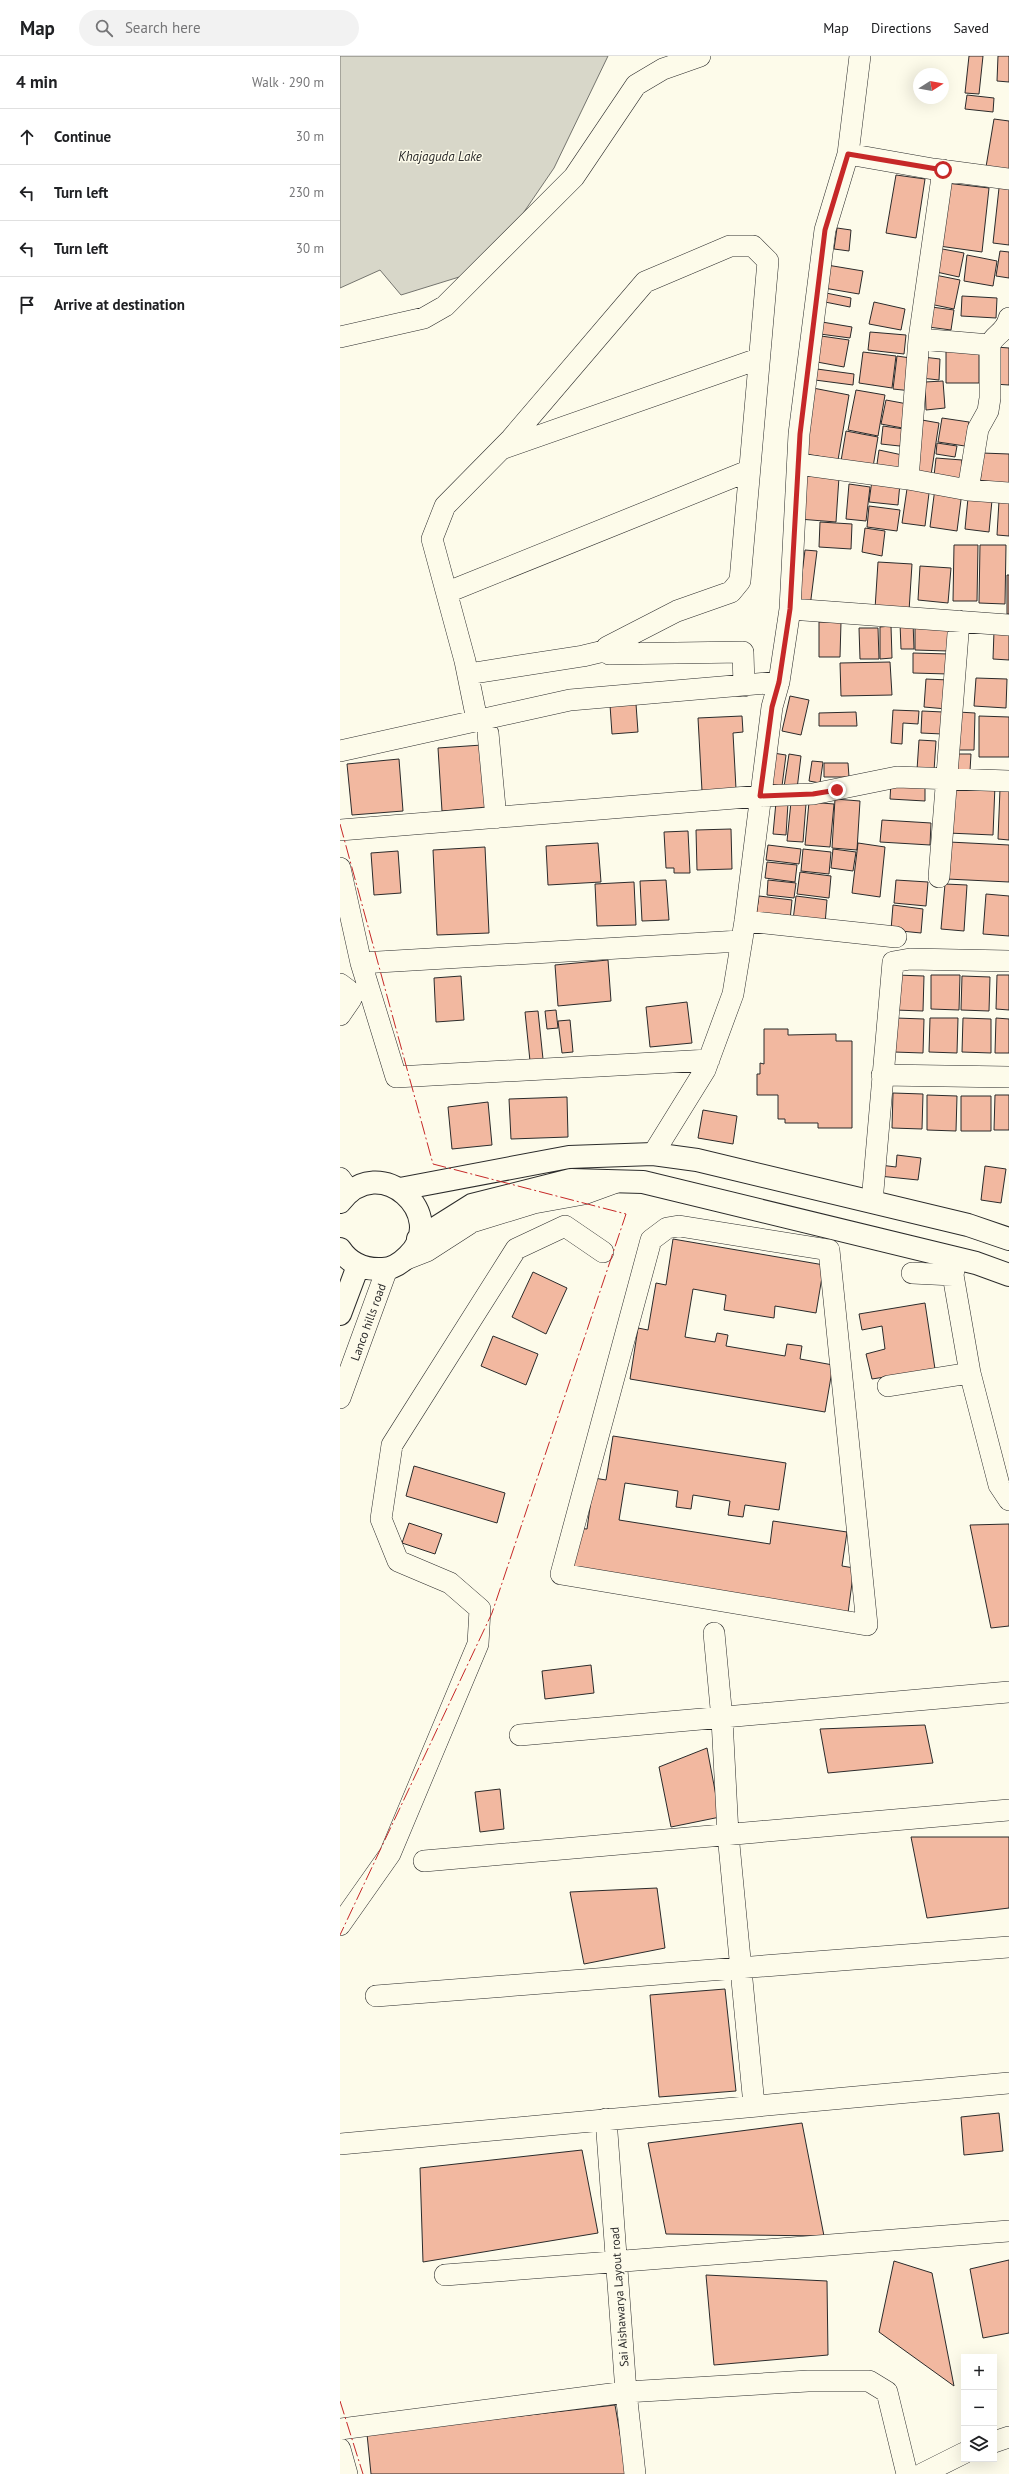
<!DOCTYPE html>
<html lang="en">
<head>
<meta charset="utf-8">
<style>
	:root { --surface:#fff; --page:#f2f2f2; --text:#202124; --muted:#757577; --line:#e0e0e0 }
	body { margin:0; font-family:"PT Sans",sans-serif; background:var(--page); color:var(--text) }
	.controls { position:absolute; right:12px; bottom:12px; display:grid; overflow:hidden; border-radius:0px; box-shadow:0 4px 16px #0002 }
	.controls button { width:36px; height:36px; display:grid; place-items:center; padding:0; border:0; border-bottom:1px solid var(--line); background:var(--surface); color:var(--text); font:20px sans-serif }
	.compass { position:absolute; left:573px; top:12px; width:36px; height:36px; border-radius:50%; background:var(--surface); box-shadow:0 4px 16px #0002; rotate:79deg }
	.stop { position:absolute; width:12px; height:12px; margin:-9px; border:3px solid #c62828; border-radius:50%; background:#fff }
	.stop.end { background:#c62828; border-color:#fff; box-shadow:0 1px 4px #0008 }
	.list { margin:0; padding:0; list-style:none }
	h2 { display:flex; justify-content:space-between; align-items:center; height:52px; margin:0; padding:0 16px; font-size:17px }
	h2 small { font-size:13px; font-weight:400; color:var(--muted) }
	.list li { display:grid; grid-template-columns:26px 1fr auto; gap:12px; align-items:center; box-sizing:border-box; height:56px; padding:0 16px; border-top:1px solid var(--line) }
	.list b { display:block; font-size:15px; white-space:nowrap }
	.list em { font-size:13px; font-style:normal; color:var(--muted) }
	.icon { flex:none; width:22px; height:22px; fill:none; stroke:currentColor; stroke-width:2; stroke-linecap:round; stroke-linejoin:round }
	.map { position:relative; flex:none; width:669px; height:2418px; overflow:hidden }
	header { display:flex; align-items:center; gap:24px; box-sizing:border-box; height:56px; padding:0 20px; background:var(--surface); border-bottom:1px solid var(--line) }
	header strong { font-size:19px }
	nav { display:flex; gap:22px; margin-inline-start:auto; font-size:14px }
	.search { width:280px; height:36px; background:var(--page); display:flex; align-items:center; gap:10px; box-sizing:border-box; padding:0 14px; border-radius:22px; color:var(--muted); font-size:15px }
	main { display:flex }
	aside { flex:1; background:var(--surface) }
	.map>svg:first-child { display:block }
	.water { fill:#d8d7c9; stroke:#74746e }
	.building { fill:#f2b8a0; stroke:#2b2b2b }
	.lines { fill:none; stroke-linecap:round; stroke-linejoin:round }
	.minor-casing { stroke:#2b2b2b; stroke-width:22 }
	.major-casing { stroke:#2b2b2b; stroke-width:24 }
	.minor { stroke:#fdfbea; stroke-width:21 }
	.major { stroke:#fdfbea; stroke-width:22 }
	.power { stroke:#c62828; stroke-width:1; stroke-dasharray:14 3 2 3; stroke-linecap:butt }
	.route { stroke:#c62828; stroke-width:5 }
	.labels { text-anchor:middle; dominant-baseline:central; stroke-width:3; stroke-linejoin:round; paint-order:stroke }
	.street-label { font-size:12px; fill:#2b2b2b; stroke:#fdfbea }
	.water-label { font-size:13px; font-style:italic; fill:#2b2b2b; stroke:#fdfbea }
</style>
</head>
<body>
<header>
<strong>Map</strong>
<div class="search"><svg class="icon" aria-label="search" viewBox="0 0 24 24"><circle cx="10" cy="10" r="6"/><path d="M15 15l6 6"/></svg>Search here</div>
<nav><a>Map</a><a>Directions</a><a>Saved</a></nav>
</header>
<main>
<aside>
<h2>4 min<small>Walk · 290 m</small></h2>
<ul class="list">
<li><svg class="icon" aria-label="ahead" viewBox="0 0 24 24"><path d="M12 20V5M6 11l6-6 6 6"/></svg><div><b>Continue</b></div><em>30 m</em></li>
<li><svg class="icon" aria-label="left" viewBox="0 0 24 24"><path d="M17 20v-9H6M10 6l-5 5 5 5"/></svg><div><b>Turn left</b></div><em>230 m</em></li>
<li><svg class="icon" aria-label="left" viewBox="0 0 24 24"><path d="M17 20v-9H6M10 6l-5 5 5 5"/></svg><div><b>Turn left</b></div><em>30 m</em></li>
<li><svg class="icon" aria-label="arrive" viewBox="0 0 24 24"><path d="M6 21V4h12l-3 4 3 4H6"/></svg><div><b>Arrive at destination</b></div></li>
</ul>
</aside>
<div class="map">
<svg width="669" height="2418" viewBox="0 0 669 2418">
	<rect width="100%" height="100%" fill="#fdfbea"/>
	<path class="water" d="M0,0H268L214,112L145,213L61,239L40,214L0,232Z"/>
	<path class="building" d="M629,0H643L639,38L625,37Z
		M658,0H669V26L657,25Z
		M627,39L654,42L653,56L625,53Z
		M654,63L669,65V114L646,111Z
		M556,119L585,123L576,182L546,177Z
		M606,127L649,132L642,196L599,190Z
		M659,132L669,133V189L653,187Z
		M497,172L511,174L509,195L494,193Z
		M597,192L624,197L619,221L592,215Z
		M660,195L669,196V222L656,220Z
		M627,199L657,205L653,230L624,225Z
		M487,209L523,215L519,238L484,232Z
		M590,218L620,224L614,253L585,247Z
		M486,237L511,242L510,251L485,246Z
		M622,240L657,242L656,262L621,260Z
		M534,246L565,253L561,274L529,268Z
		M584,250L614,254L611,274L581,270Z
		M482,266L512,271L510,282L480,278Z
		M530,276L566,279L564,298L528,294Z
		M481,280L509,284L504,311L477,306Z
		M656,291L669,292V329L654,328Z
		M606,293H639V327H606Z
		M523,296L556,300L552,332L519,327Z
		M557,300L577,303L572,335L553,333Z
		M583,301L600,303L599,324L581,322Z
		M477,313L514,318L513,329L475,324Z
		M603,325L605,352L586,354L585,326Z
		M473,332L509,339L498,404L462,397Z
		M516,334L545,339L538,380L508,374Z
		M546,344L573,349L568,373L541,368Z
		M602,362L629,366L625,390L598,386Z
		M582,364L599,367L591,419L574,416Z
		M543,370L571,374L569,391L541,388Z
		M506,375L538,381L533,411L501,405Z
		M597,387L617,390L615,401L596,398Z
		M539,394L567,400L565,419L536,415Z
		M642,397L669,398V434L640,433Z
		M596,402L622,404L621,423L594,420Z
		M462,418L499,421L496,466L459,463Z
		M532,424L560,427L558,449L529,446Z
		M568,426L590,429L585,470L562,467Z
		M509,428L530,431L526,465L506,463Z
		M595,432L622,436L617,475L590,471Z
		M628,442L652,444L649,476L625,473Z
		M659,445L669,446V480L657,479Z
		M529,450L560,454L557,475L527,471Z
		M480,466L512,468L511,493L479,491Z
		M525,472L545,475L542,500L522,496Z
		M614,489H638L637,545H613Z
		M640,489H666L665,548L639,547Z
		M465,494L477,495L470,551L458,549Z
		M538,506L572,508L569,555L535,553Z
		M580,510L611,512L608,547L578,544Z
		M667,519H669V558H667Z
		M479,566H501L500,601H479Z
		M573,566L574,593H561L560,567Z
		M575,567H609L608,595L575,594Z
		M551,570L552,602L540,603V571Z
		M519,572H538L539,603H520Z
		M654,575H669V604L653,603Z
		M573,597L609,598L608,618L573,617Z
		M550,606L552,639L501,640L500,607Z
		M636,622L667,623L666,652L634,650Z
		M586,623L609,624L607,653L584,651Z
		M450,640L469,644L461,679L442,675Z
		M296,648L298,676L272,678L270,649Z
		M553,654L579,655L578,668L563,667L562,688L551,687Z
		M582,655L603,656L602,678L581,677Z
		M516,656L517,670H479V657Z
		M618,656L635,657L634,694H617Z
		M402,660L403,676L393,677L396,733L362,735L358,662Z
		M639,660L669,661V701H639Z
		M579,684L596,685L594,715L577,714Z
		M142,689L147,751L102,755L98,692Z
		M433,697L446,699L442,730L428,728Z
		M449,698L461,700L457,733L444,731Z
		M613,698H631L630,715H612Z
		M59,703L63,755L12,759L7,708Z
		M472,705L483,706L480,727L469,725Z
		M484,707H508L509,721H484Z
		M551,726L585,729V745L550,743Z
		M610,727L655,729L653,779L608,777Z
		M660,733H669V784L658,783Z
		M495,743L520,745L517,794L492,792Z
		M436,746L448,747L446,779L433,778Z
		M451,746L466,748L463,786L447,785Z
		M469,746L494,748L490,791L465,789Z
		M542,764L591,767L590,789L540,786Z
		M391,773L392,813L357,814L356,774Z
		M348,775L350,817H334V812H326L324,776Z
		M609,786L669,789V826L607,823Z
		M258,787L261,826L208,829L206,790Z
		M518,787L545,791L540,841L512,837Z
		M428,789L461,793L459,808L426,804Z
		M145,791L149,877L97,879L93,794Z
		M463,793L491,796L489,818L461,815Z
		M493,793L516,796L513,815L491,812Z
		M58,795L61,837L34,839L31,797Z
		M427,806L457,809L455,826L425,822Z
		M460,816L491,820L489,842L457,838Z
		M326,824L329,864L302,865L300,825Z
		M428,824L456,827L454,842L427,839Z
		M556,824L588,826L586,850L554,847Z
		M294,826L296,869L257,870L255,828Z
		M605,828L627,829L624,875L601,873Z
		M646,838L669,840V880L643,878Z
		M419,840L452,844L450,864L416,860Z
		M456,840L487,844L485,868L453,864Z
		M553,849L583,853L581,877L551,874Z
		M268,904L271,945L218,950L215,909Z
		M556,919L584,920L583,955L555,954Z
		M591,919H620L619,954L591,953Z
		M657,919H669V954L656,953Z
		M121,920L124,964L96,966L94,922Z
		M622,920L650,921L649,955L621,954Z
		M347,946L352,987L310,991L306,951Z
		M216,954L218,972L207,973L205,955Z
		M198,955L203,1003L190,1005L185,956Z
		M556,962L584,963L583,997L554,996Z
		M590,962H618L617,997L589,996Z
		M623,962L651,963V997L622,996Z
		M656,962L669,963V997H655Z
		M230,964L233,996L222,997L218,965Z
		M424,973H448V979L496,978V985H512V1072H478V1067H445V1063H438V1039H417V1018H420V1007L424,1008Z
		M553,1037L583,1038L582,1073L552,1072Z
		M587,1039L617,1040L616,1075L587,1074Z
		M655,1039H669V1074H654Z
		M621,1040H651V1075H621Z
		M227,1041L228,1081L171,1083L169,1043Z
		M148,1046L152,1089L112,1093L108,1051Z
		M363,1054L397,1060L393,1088L358,1082Z
		M557,1099L581,1102L578,1124L539,1120L540,1109L556,1111Z
		M645,1110L666,1113L661,1147L641,1144Z
		M333,1183L484,1209L476,1257L435,1250L434,1262L384,1254L386,1239L353,1233L345,1281L375,1286L377,1277L388,1279L386,1290L445,1300L447,1288L462,1290L460,1303L493,1309L485,1356L290,1323L298,1272L308,1274L316,1227L326,1229Z
		M193,1216L227,1232L206,1278L172,1261Z
		M585,1247L595,1313L532,1323L526,1298L545,1293L542,1270L522,1274L519,1258Z
		M153,1280L198,1298L186,1329L141,1310Z
		M273,1380L446,1407L439,1454L405,1449L403,1461L388,1459L390,1445L353,1439L351,1453L336,1451L338,1435L285,1427L279,1464L430,1488L433,1465L507,1476L502,1510L514,1512L508,1557L230,1513L236,1472L247,1473L254,1422L266,1424Z
		M74,1410L165,1437L157,1467L66,1440Z
		M69,1467L102,1478L95,1498L62,1487Z
		M669,1468V1570L651,1572L630,1469Z
		M251,1609L254,1637L205,1643L202,1615Z
		M585,1669L593,1707L488,1717L480,1673Z
		M367,1692L380,1761L331,1771L319,1711Z
		M160,1733L164,1773L140,1776L135,1736Z
		M571,1781H669V1852L587,1862Z
		M317,1832L325,1892L244,1908L230,1836Z
		M385,1933L396,2035L319,2041L310,1939Z
		M659,2057L663,2095L624,2099L621,2061Z
		M462,2067L484,2180L326,2178L308,2087Z
		M242,2094L258,2177L83,2206L80,2112Z
		M669,2204V2277L643,2282L630,2213Z
		M554,2205L592,2217L614,2330L539,2276Z
		M366,2219L487,2225L488,2299L374,2309Z
		M275,2349L287,2418H31L27,2378Z"/>
	<g class="lines">
		<g class="minor-casing">
			<path id="minor" d="M508,98L593,113L669,123
				M603,114L579,283L650,289
				M0,281L84,262L105,250L234,121L296,29L323,13L360,0
				M164,392L418,303
				M458,408L568,423L628,434L669,437
				M568,423L579,283
				M628,434L638,373L648,355L650,342V289C654,278 666,277 669,262
				M108,536L408,415
				M450,553L669,569
				M128,618L243,600L268,594
				M137,664L125,605L92,483L105,450L171,383L305,226L390,190H413L428,205L400,525L391,536L337,555L267,591L269,598L403,596L404,630
				M148,677L156,762
				M0,695L230,644L439,626
				M0,774L420,740L473,738L557,721L669,725
				M0,812L21,907L56,1021L369,1004
				M599,821L619,565
				M405,865L556,881
				M21,907L400,885
				M0,928L8,934L11,943L0,959
				M542,1019L669,1021
				M313,1098L365,1014L393,938L405,865L432,651L439,626L450,553L459,378L485,174L508,98L520,0
				M0,1122L10,1136
				M532,1146L553,906L570,903L669,905
				M339,1170L489,1194L527,1569L221,1518L311,1184L327,1172Z
				M616,1203L613,1219L630,1317L659,1429L669,1444
				M64,1204L87,1195L132,1166L194,1147L244,1138L277,1126
				M572,1217L613,1219
				M548,1330L630,1317
				M0,1342L47,1213
				M374,1577L382,1663L388,1778L414,2049
				M180,1679L669,1636
				M84,1805L669,1754
				M0,1869L50,1798L138,1588L140,1553L110,1527L58,1505L41,1463L52,1389L176,1193L225,1170L263,1196
				M36,1940L669,1891
				M266,2063L286,2336L295,2418
				M0,2088L669,2027
				M105,2219L669,2175
				M0,2373L286,2336L468,2325H529L547,2336L567,2418
				M654,2386L669,2381
				M0,2393L7,2418
				M582,2418L624,2397"/>
		</g>
		<g class="major-casing">
			<path id="major" d="M60,1133L229,1101L313,1098L357,1104L628,1169L669,1183
				M0,1146C40,1093 110,1160 68,1200C61,1207 53,1213 42,1213C24,1214 10,1208 0,1193
				M78,1183L132,1149L231,1124L303,1126L636,1207L669,1219
				M0,1258L18,1210"/>
		</g>
		<use href="#minor" class="minor"/>
		<use href="#major" class="major"/>
		<path class="power" d="M0,768L93,1108L286,1158L152,1557L0,1879
			M0,2345L23,2418"/>
	</g>
	<g class="lines">
		<path class="route" d="M497,734L473,738L420,740L432,651L439,626L450,553L460,378L485,174L508,98L603,114"/>
	</g>
	<g class="labels">
		<g class="street-label">
			<text transform="translate(28 1266) rotate(-70)">Lanco hills road</text>
			<text transform="translate(279 2241) rotate(-94)">Sai Aishawarya Layout road</text>
		</g>
		<g class="water-label">
			<text x="100" y="100">Khajaguda Lake</text>
		</g>
	</g>
</svg>
<div class="controls">
<button>+</button>
<button>−</button>
<button><svg class="icon" aria-label="layers" viewBox="0 0 24 24"><path d="M12 4l9 5-9 5-9-5zM3 14l9 5 9-5"/></svg></button>
</div>
<svg class="compass" viewBox="-18 -18 36 36"><path d="M0-13l5 13h-10z" fill="#e53935"/><path d="M0 13l5-13h-10z" fill="#757577"/></svg>
<div class="stop" style="left:603px;top:114px"></div>
<div class="stop end" style="left:497px;top:734px"></div>
</div>
</main>
</body>
</html>
